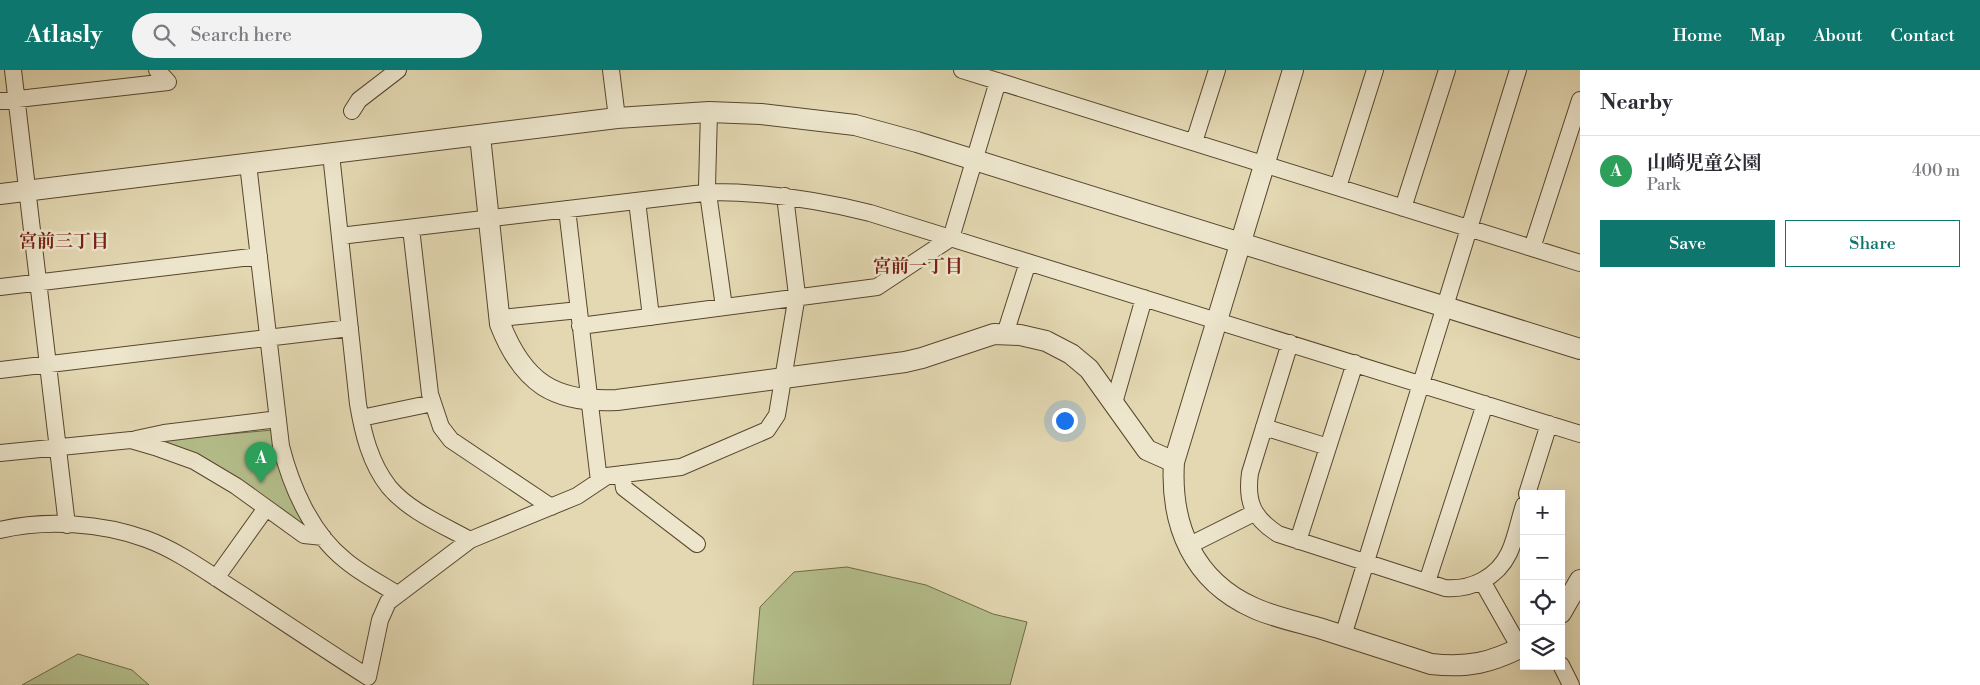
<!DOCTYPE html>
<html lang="en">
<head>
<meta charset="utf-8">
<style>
	:root { --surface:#fff; --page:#f2f2f3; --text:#2b2b33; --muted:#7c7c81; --line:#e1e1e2; --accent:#0f766e }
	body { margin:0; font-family:"Libre Bodoni","Noto Serif JP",serif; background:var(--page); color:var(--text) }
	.controls { position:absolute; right:15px; bottom:15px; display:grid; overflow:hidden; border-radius:0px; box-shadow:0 5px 20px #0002 }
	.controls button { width:45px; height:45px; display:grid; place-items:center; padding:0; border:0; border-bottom:1px solid var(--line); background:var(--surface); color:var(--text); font:25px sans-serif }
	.you { position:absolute; left:1064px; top:350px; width:18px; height:18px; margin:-12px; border:4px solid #fff; border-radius:50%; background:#1a73e8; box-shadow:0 0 0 8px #1a73e833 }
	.badge { display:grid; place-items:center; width:32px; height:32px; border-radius:50%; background:var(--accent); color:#fff; font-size:16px; font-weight:700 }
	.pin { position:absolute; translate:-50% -41px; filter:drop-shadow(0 1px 2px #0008) }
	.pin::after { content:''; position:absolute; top:26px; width:18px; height:15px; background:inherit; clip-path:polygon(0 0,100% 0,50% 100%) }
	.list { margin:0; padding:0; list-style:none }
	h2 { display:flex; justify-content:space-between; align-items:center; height:65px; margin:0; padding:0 20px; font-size:21px }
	h2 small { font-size:16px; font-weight:400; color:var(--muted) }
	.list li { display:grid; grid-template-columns:32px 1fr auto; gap:15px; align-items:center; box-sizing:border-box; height:70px; padding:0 20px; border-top:1px solid var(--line) }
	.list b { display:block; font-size:19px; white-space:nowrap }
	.list p { margin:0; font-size:16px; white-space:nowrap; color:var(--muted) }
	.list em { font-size:16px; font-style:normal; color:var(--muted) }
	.actions { display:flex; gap:10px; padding:15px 20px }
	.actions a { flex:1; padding:11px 0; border:1px solid var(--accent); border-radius:0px; text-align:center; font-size:18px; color:var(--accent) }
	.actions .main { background:var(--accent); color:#fff }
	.icon { flex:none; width:28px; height:28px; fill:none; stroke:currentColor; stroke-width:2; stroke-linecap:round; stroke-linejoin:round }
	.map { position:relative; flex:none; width:1580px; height:615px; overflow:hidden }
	header { display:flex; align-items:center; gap:30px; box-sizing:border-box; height:70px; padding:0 25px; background:var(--accent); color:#fff }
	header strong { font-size:24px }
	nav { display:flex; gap:28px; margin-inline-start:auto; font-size:18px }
	.search { width:350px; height:45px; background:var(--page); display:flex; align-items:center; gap:12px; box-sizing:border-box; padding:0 18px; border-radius:28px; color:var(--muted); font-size:19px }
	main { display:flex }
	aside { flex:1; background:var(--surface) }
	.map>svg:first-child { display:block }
	.green { fill:#b4bf8c; stroke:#6e6a46 }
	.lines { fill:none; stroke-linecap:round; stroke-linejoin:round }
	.minor-casing { stroke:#57462d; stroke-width:18 }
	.tertiary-casing { stroke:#57462d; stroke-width:22 }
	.minor { stroke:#ede6cd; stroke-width:16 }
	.tertiary { stroke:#ede6cd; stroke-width:20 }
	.labels { text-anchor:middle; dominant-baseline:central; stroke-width:5; stroke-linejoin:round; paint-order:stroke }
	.neighbourhood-label { font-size:18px; font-weight:bold; fill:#7a1f14; stroke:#ede6cd }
</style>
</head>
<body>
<header>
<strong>Atlasly</strong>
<div class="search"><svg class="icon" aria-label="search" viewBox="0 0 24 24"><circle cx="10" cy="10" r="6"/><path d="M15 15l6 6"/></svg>Search here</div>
<nav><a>Home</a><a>Map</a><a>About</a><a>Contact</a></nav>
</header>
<main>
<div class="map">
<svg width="1580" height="615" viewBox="0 0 1580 615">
	<rect width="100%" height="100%" fill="#e3d8b2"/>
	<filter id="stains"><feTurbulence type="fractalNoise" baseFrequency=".004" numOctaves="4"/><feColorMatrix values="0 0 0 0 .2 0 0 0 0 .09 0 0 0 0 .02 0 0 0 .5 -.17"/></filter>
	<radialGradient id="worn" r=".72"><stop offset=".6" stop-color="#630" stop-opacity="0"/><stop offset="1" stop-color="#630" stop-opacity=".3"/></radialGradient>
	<path class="green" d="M273,360L308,457L305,460L161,370Z
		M847,497L926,515L993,544L1027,552L1010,615H753L760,537L794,502Z
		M78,584L132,600L149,615H22Z"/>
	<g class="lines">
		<g class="minor-casing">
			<path id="minor" d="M13,0L67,455
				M611,0L617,48
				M962,0L1580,193
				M0,31L168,12L157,0
				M352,41L359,30L398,0
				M709,42L707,116L724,237
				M1194,72L1217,0
				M331,84L358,334C363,363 370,393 389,417C409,441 443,455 470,470
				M248,94L281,376C291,416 311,463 345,490C360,503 380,513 397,524
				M1338,117L1375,0
				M637,131L651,247
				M1403,138L1447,0
				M567,139L599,411
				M411,158L430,324L441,357L451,370L551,437
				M340,166L712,122C766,122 818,130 870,143L1580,364
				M1532,178L1580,30
				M0,217L259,186
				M500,248L579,240
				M580,256L877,217L951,168L998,11
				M1005,264L1028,192
				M1290,273L1250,403C1246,432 1253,448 1278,464L1445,518C1471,520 1497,508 1509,483C1516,468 1519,450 1524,435
				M0,300L350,258
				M1114,333L1144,228
				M361,348L433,333
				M1264,357L1328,377
				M136,369L164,363L278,349
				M0,383L131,370L155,377L194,391L236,416L304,465L323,467
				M622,404L624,418L697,474
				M1527,424L1549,354
				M0,460C46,449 102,453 146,469C179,481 208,503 238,522C281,550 324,579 368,607L380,550L388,532L470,470L577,426L607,406L681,397L767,360L777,345L797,225L785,126
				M1298,471L1355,293
				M1188,476L1254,443
				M216,508L266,438
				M1482,511L1520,578
				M1427,512L1485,334
				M1343,566L1518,0
				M1561,595L1571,615"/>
		</g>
		<g class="tertiary-casing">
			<path id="tertiary" d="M1293,0L1174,392C1170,455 1193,511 1254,538C1274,547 1298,552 1319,558C1356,570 1394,582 1431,594C1469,598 1490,593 1524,576
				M480,66L500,254C523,313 554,333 617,330L905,292L922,288L994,264L1020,265L1046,271L1071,284L1089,299L1147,380L1174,392
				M0,124L617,48L709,42L761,44L855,55L917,72L1580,279
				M1561,543L1580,510"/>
		</g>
		<use href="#minor" class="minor"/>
		<use href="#tertiary" class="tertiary"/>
	</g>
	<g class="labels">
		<g class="neighbourhood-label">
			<text x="64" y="171">宮前三丁目</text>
			<text x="918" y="196">宮前一丁目</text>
		</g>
	</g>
	<rect width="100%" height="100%" filter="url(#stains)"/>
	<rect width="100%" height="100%" fill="url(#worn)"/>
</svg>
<div class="controls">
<button>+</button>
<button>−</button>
<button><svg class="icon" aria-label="locate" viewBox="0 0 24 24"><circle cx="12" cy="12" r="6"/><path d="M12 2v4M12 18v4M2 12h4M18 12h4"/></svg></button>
<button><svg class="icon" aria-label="layers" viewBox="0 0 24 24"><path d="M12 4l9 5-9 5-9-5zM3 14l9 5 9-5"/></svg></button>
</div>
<div class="you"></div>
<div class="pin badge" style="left:261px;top:413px;background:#2e9e5b">A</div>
</div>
<aside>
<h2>Nearby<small></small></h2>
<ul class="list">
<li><span class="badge" style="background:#2e9e5b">A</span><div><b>山崎児童公園</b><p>Park</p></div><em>400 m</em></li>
</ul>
<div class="actions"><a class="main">Save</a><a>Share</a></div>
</aside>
</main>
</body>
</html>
